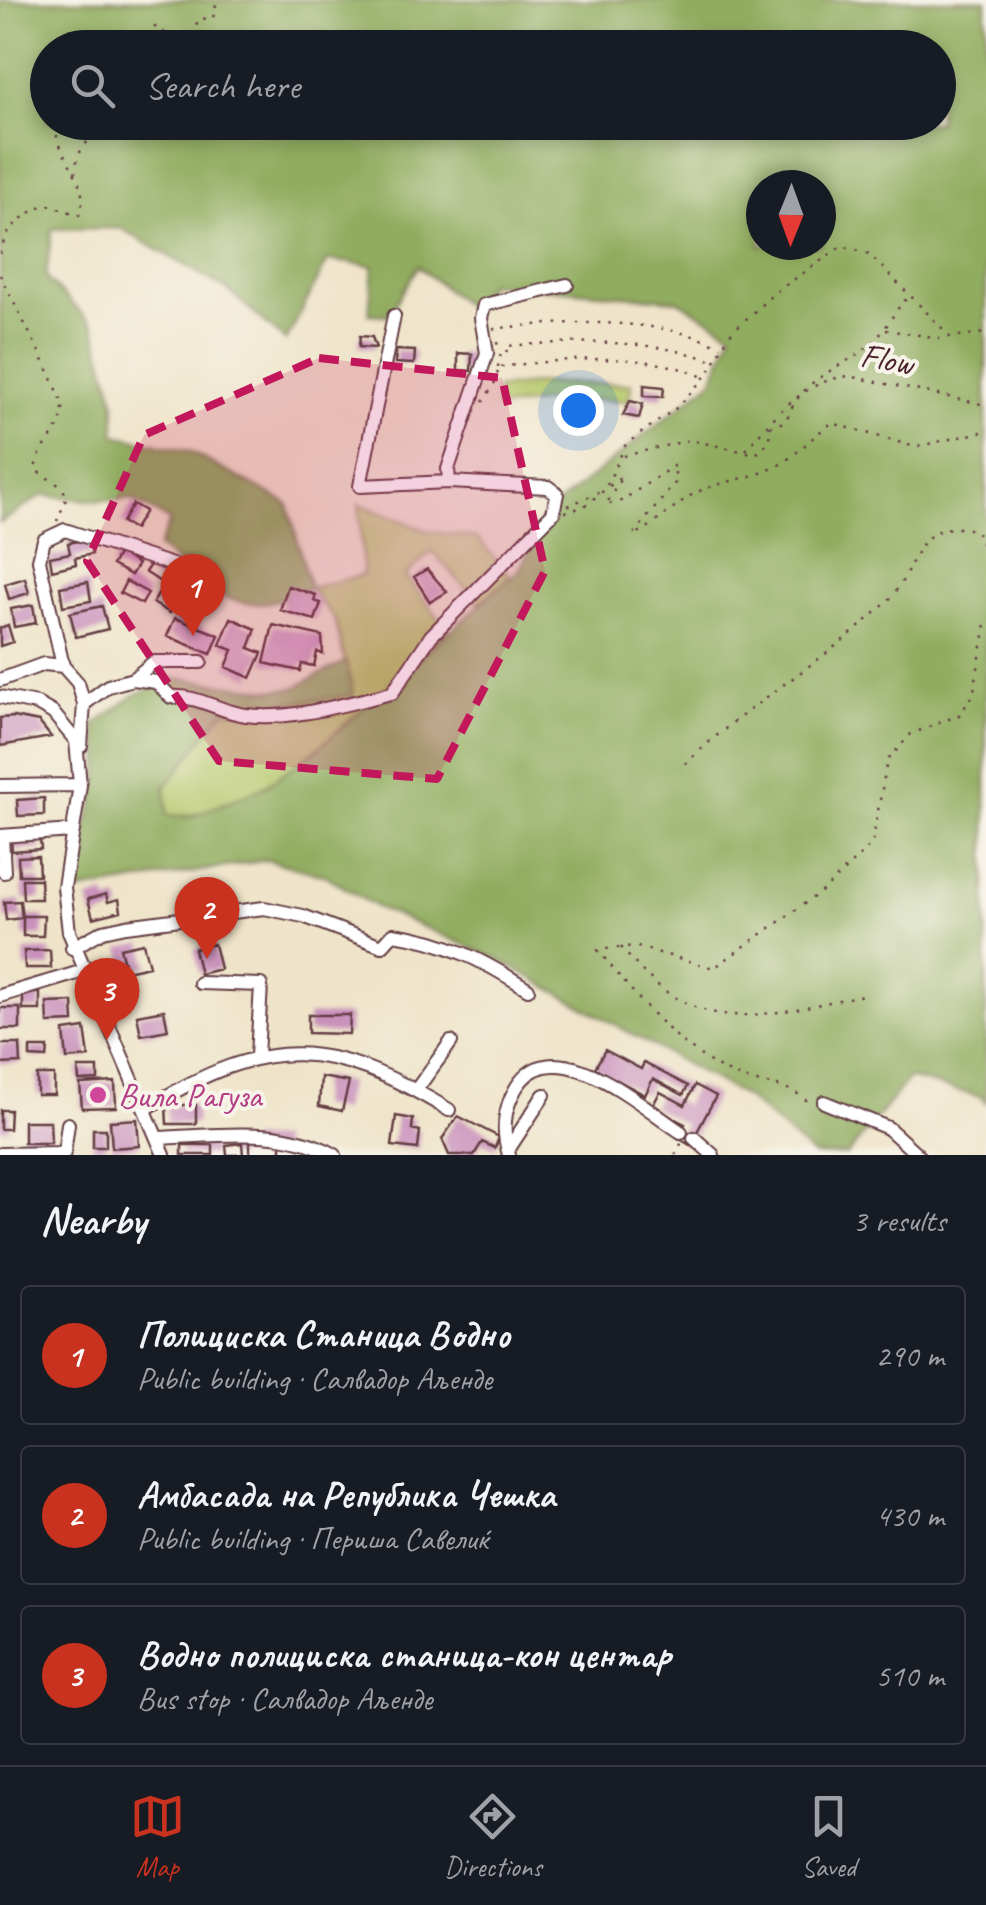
<!DOCTYPE html>
<html lang="en">
<head>
<meta charset="utf-8">
<style>
	:root { --surface:#171b24; --page:#20242c; --text:#f1f3f6; --muted:#9ea1a6; --line:#363941; --accent:#c8321e }
	body { margin:0; font-family:Caveat,sans-serif; background:var(--page); color:var(--text) }
	.compass { position:absolute; left:746px; top:170px; width:90px; height:90px; border-radius:50%; background:var(--surface); box-shadow:0 5px 15px #0003; rotate:181deg }
	.you { position:absolute; left:578px; top:410px; width:35px; height:35px; margin:-25px; border:8px solid #fff; border-radius:50%; background:#1a73e8; box-shadow:0 0 0 15px #1a73e833 }
	.badge { display:grid; place-items:center; width:65px; height:65px; border-radius:50%; background:var(--accent); color:#fff; font-size:32px; font-weight:700 }
	.pin { position:absolute; translate:-50% -82px; filter:drop-shadow(0 2px 5px #0008) }
	.pin::after { content:''; position:absolute; top:52px; width:35px; height:30px; background:inherit; clip-path:polygon(0 0,100% 0,50% 100%) }
	.list { margin:0; padding:0; list-style:none }
	h2 { display:flex; justify-content:space-between; align-items:center; height:130px; margin:0; padding:0 40px; font-size:42px }
	h2 small { font-size:32px; font-weight:400; color:var(--muted) }
	.list li { display:grid; grid-template-columns:65px 1fr auto; gap:30px; align-items:center; box-sizing:border-box; height:140px; margin:0 20px 20px; padding:0 20px; border:2px solid var(--line); border-radius:10px }
	.list b { display:block; font-size:38px; white-space:nowrap }
	.list p { margin:0; font-size:32px; white-space:nowrap; color:var(--muted) }
	.list em { font-size:32px; font-style:normal; color:var(--muted) }
	.icon { flex:none; width:55px; height:55px; fill:none; stroke:currentColor; stroke-width:2; stroke-linecap:round; stroke-linejoin:round }
	.map { position:relative; flex:none; width:986px; height:1155px; overflow:hidden }
	.search { position:absolute; background:var(--surface); box-shadow:0 5px 15px #0003; left:30px; right:30px; top:30px; height:110px; display:flex; align-items:center; gap:25px; box-sizing:border-box; padding:0 35px; border-radius:55px; color:var(--muted); font-size:38px }
	.sheet { height:610px; background:var(--surface) }
	nav { display:flex; justify-content:space-around; align-items:center; box-sizing:border-box; height:140px; border-top:2px solid var(--line); background:var(--surface); font-size:28px; color:var(--muted) }
	nav a { display:grid; justify-items:center; gap:5px }
	nav .on { color:var(--accent) }
	.map>svg:first-child { display:block }
	.green { fill:#b5c86b; stroke:#80744b; stroke-width:2.5 }
	.forest { fill:#90ac5f; stroke:#6d6645; stroke-width:2.5; fill-rule:evenodd }
	.building { fill:#c990bc }
	.lines { fill:none; stroke-linecap:round; stroke-linejoin:round }
	.minor-casing { stroke:#633d43; stroke-width:16 }
	.path { stroke:#633d43; stroke-width:2.5; stroke-dasharray:2.5 8; stroke-linecap:butt }
	.minor { stroke:#fff; stroke-width:12 }
	.marked { fill:#c2185b; fill-opacity:0.2; stroke:#c2185b; stroke-width:8; stroke-dasharray:20 12; stroke-linejoin:round }
	.hotel-dot { fill:#d1479c; stroke:#f7f3e8; stroke-width:4 }
	.labels { text-anchor:middle; dominant-baseline:central; stroke-width:8; stroke-linejoin:round; paint-order:stroke }
	.street-label { font-size:35px; fill:#4a1f2b; stroke:#f7f3e8 }
	.hotel-label { font-size:35px; fill:#b23c85; stroke:#f7f3e8; text-anchor:start }
</style>
</head>
<body>
<div class="map">
<svg width="986" height="1155" viewBox="0 0 986 1155">
	<rect width="100%" height="100%" fill="#f7f3e8"/>
	<filter id="ink" filterUnits="userSpaceOnUse"><feTurbulence type="fractalNoise" baseFrequency=".01" numOctaves="2"/><feDisplacementMap in="SourceGraphic" scale="20" xChannelSelector="R" yChannelSelector="G"/><feConvolveMatrix kernelMatrix="1 2 1 2 8 2 1 2 1" color-interpolation-filters="sRGB"/></filter>
	<filter id="wash" filterUnits="userSpaceOnUse"><feTurbulence type="fractalNoise" baseFrequency=".0048" numOctaves="4" result="noise"/><feDisplacementMap in="SourceGraphic" scale="40" xChannelSelector="R" yChannelSelector="G"/><feGaussianBlur stdDeviation="2.25" result="paint"/><feColorMatrix in="noise" values="0 0 0 0 0 0 0 0 0 0 0 0 0 0 0 0 0 1.4 0 .05"/><feComposite in="paint" operator="in"/></filter>
	<g filter="url(#wash)">
		<rect width="100%" height="100%" fill="#efe4c9"/>
		<path class="green" d="M544,383L632,384L629,401L562,399L497,409V388Z
			M359,504L428,531L477,538L511,577L479,603L432,551L405,576L448,629C383,690 262,822 167,816L165,787L224,711L353,695L335,620L310,588L363,575Z"/>
		<path class="forest" d="M0,0H986V1103L981,1097L909,1078L847,1155H813L748,1099L498,959L376,907L324,875L267,860L73,892C75,834 114,785 94,725L136,694L175,678L271,690L294,688L346,661L353,695L224,711L165,787L167,815L190,817L262,788L315,751L519,570L550,510L712,381L732,333L677,300L488,283L473,312L418,266L389,315L369,314L373,266L328,260L286,341L228,290L120,228L52,229L46,278L94,326L115,401V435L188,451L288,504L310,588C233,623 219,594 158,548L170,521L131,499L98,501L43,495L0,523ZM48,48H938V122H48ZM761,185H821V245H761Z"/>
		<g id="blocks">
			<path class="building" d="M360,336L372,337L376,348L359,347Z
				M396,350L415,351L414,364L395,363Z
				M458,353L472,354L471,371L458,370Z
				M644,385L664,387L663,397L644,396Z
				M559,401H582V409L560,410Z
				M630,401L643,404L639,418L623,415Z
				M133,504L145,511L134,529L122,522Z
				M89,539L92,554L75,558L76,564L52,570L50,557L70,553L68,543Z
				M119,553L138,564L131,575L112,565Z
				M152,562L169,573L162,583L145,572Z
				M427,569L447,592L430,602L414,577Z
				M25,578L29,593L9,599L5,584Z
				M126,581L148,593L142,604L120,593Z
				M166,581L183,591L170,613L153,603Z
				M197,581L209,590L200,604L187,595Z
				M88,582L91,601L63,606L60,587Z
				M288,586L316,595L314,601L321,603L315,620L280,610Z
				M33,605L36,623L14,627L11,609Z
				M102,606L108,629L76,637L70,613Z
				M175,618L219,635L211,654L167,636Z
				M231,618L256,629L249,648L262,653L251,678L226,667L233,650L220,645Z
				M8,625L13,642L0,646V628Z
				M273,625L322,636L323,654L317,652L314,666L302,664L300,671L264,663Z
				M13,717L39,722L51,737L0,746V718Z
				M44,798V815L18,816L17,800Z
				M40,838L41,849L12,851L11,840Z
				M38,856L39,875H19L18,857Z
				M22,879H40L41,899H23Z
				M106,894L108,902L119,899L121,911L93,918L88,899Z
				M20,901L22,918L6,920L4,902Z
				M23,916H44L43,936H23Z
				M143,943L149,966L126,971L120,948Z
				M214,944L220,969L200,974L194,949Z
				M50,950L51,968H25L24,951Z
				M23,993H40V1010H23Z
				M73,1002L74,1022L48,1023L47,1003Z
				M0,1008H20V1029H0Z
				M164,1010L168,1030L141,1035L137,1015Z
				M308,1015H350L349,1034L308,1033Z
				M85,1028L89,1057L67,1059L64,1031Z
				M0,1044H20L21,1063L0,1064Z
				M30,1048H48L47,1058L30,1057Z
				M605,1050L641,1069L644,1063L688,1086L683,1095L653,1079L645,1095L595,1068Z
				M78,1068H98V1080L79,1081Z
				M37,1075H54V1095H37Z
				M321,1077L349,1082L342,1111L319,1106Z
				M115,1082L116,1107L82,1108L80,1084Z
				M695,1085L716,1096L690,1145L678,1138L685,1124L652,1107L660,1092L685,1105Z
				M166,1105H196V1124H167Z
				M0,1110H10L9,1129H0Z
				M396,1116L413,1119L412,1129L420,1131L418,1149L392,1146Z
				M458,1116L499,1137L495,1148L482,1142L474,1155H449L442,1139Z
				M137,1119L139,1146L112,1148L110,1121Z
				M24,1121H50L51,1143H24Z
				M93,1129H106V1147H93Z
				M250,1139H281V1155H250Z
				M242,1143L243,1155H227L226,1145Z
				M182,1145H213V1155H182Z"/>
		</g>
	</g>
	<g filter="url(#ink)">
		<use href="#blocks" fill-opacity="0" stroke="#633d43" stroke-width="2.5"/>
		<g class="lines">
			<g class="minor-casing">
				<path id="minor" d="M394,316L360,486L449,482
					M133,679L156,682L171,697C199,695 219,712 246,715C292,721 348,703 392,693L431,636L553,513L557,494L548,487L449,482L448,469L487,353L481,318L484,305L567,285
					M0,680L44,664L63,666
					M0,697L37,704L53,713L76,741L80,785L64,887L69,932L164,1155
					M84,704L108,686L133,679L154,662H201
					M81,746L84,704L78,683L63,666L39,560L44,540L65,530L209,577
					M0,786L80,785
					M0,836L73,831
					M2,836L4,872
					M72,948L103,931L126,926L264,908L303,916L382,946L393,934C446,941 484,961 528,989
					M200,983L261,985L257,1056
					M0,996L84,971
					M416,1090L451,1042
					M824,1102L888,1128L918,1155
					M147,1108C267,1034 330,1038 449,1110
					M158,1138C219,1136 280,1125 335,1155
					M694,1138L713,1155
					M508,1150L544,1095
					M0,1154L64,1153L68,1124
					M509,1155C502,1131 503,1110 516,1088C553,1026 641,1106 681,1132"/>
			</g>
			<path class="path" d="M117,48V43L124,48
				M148,48L155,27L173,38L196,39L201,33L196,25L199,19L213,18L217,0
				M75,173L78,155L101,122
				M0,254C6,227 22,216 46,204L79,215C94,183 54,155 55,122
				M0,275C10,297 63,393 63,408C63,434 38,445 35,470L62,487L67,497L57,521
				M493,329C560,321 660,316 721,347
				M886,330L939,338L986,333
				M496,343L506,346
				M498,367L500,356L507,355L506,346C575,341 648,338 714,361
				M483,402L497,379L498,367L507,366C566,359 648,351 703,377
				M746,450C773,417 804,380 849,376L986,405
				M624,456L689,440L756,454L769,442L770,427L786,421C805,368 851,371 882,332C893,318 896,307 911,295
				M607,485L626,444L679,406L709,372L729,335L773,294L842,246L869,254L948,334
				M568,506L601,491
				M565,512L583,507L622,476L606,505L621,501L675,465V483L633,535C655,527 670,508 690,496C713,482 746,480 771,469C797,457 810,437 832,423L915,447L986,431
				M685,764C746,705 823,663 885,604C922,567 910,517 976,530L986,556
				M621,947C697,1043 758,1016 863,995
				M807,1101C786,1082 767,1087 743,1078C687,1059 634,995 598,950L634,946L714,968L825,889L872,844L887,761L911,734L959,715L973,696L986,624
				M675,1155L682,1142"/>
			<use href="#minor" class="minor"/>
		</g>
	</g>
	<path class="marked" d="M319,358L502,378L545,571L437,779L219,761L87,561L144,435Z"/>
	<circle class="hotel-dot" cx="98" cy="1095" r="10"/>
	<g class="labels">
		<g class="street-label">
			<text transform="translate(887 359) rotate(10)">Flow</text>
		</g>
		<g class="hotel-label">
			<text x="118" y="1095">Вила Рагуза</text>
		</g>
	</g>
</svg>
<svg class="compass" viewBox="-18 -18 36 36"><path d="M0-13l5 13h-10z" fill="#e53935"/><path d="M0 13l5-13h-10z" fill="#9ea1a6"/></svg>
<div class="you"></div>
<div class="pin badge" style="left:193px;top:636px">1</div>
<div class="pin badge" style="left:207px;top:959px">2</div>
<div class="pin badge" style="left:107px;top:1040px">3</div>
<div class="search"><svg class="icon" aria-label="search" viewBox="0 0 24 24"><circle cx="10" cy="10" r="6"/><path d="M15 15l6 6"/></svg>Search here</div>
</div>
<section class="sheet">
<h2>Nearby<small>3 results</small></h2>
<ul class="list">
<li><span class="badge">1</span><div><b>Полициска Станица Водно</b><p>Public building · Салвадор Аљенде</p></div><em>290 m</em></li>
<li><span class="badge">2</span><div><b>Амбасада на Република Чешка</b><p>Public building · Периша Савелиќ</p></div><em>430 m</em></li>
<li><span class="badge">3</span><div><b>Водно полициска станица-кон центар</b><p>Bus stop · Салвадор Аљенде</p></div><em>510 m</em></li>
</ul>
</section>
<nav>
<a class="on"><svg class="icon" aria-label="map" viewBox="0 0 24 24"><path d="M3 6l6-2 6 2 6-2v14l-6 2-6-2-6 2zM9 4v14M15 6v14"/></svg>Map</a>
<a><svg class="icon" aria-label="directions" viewBox="0 0 24 24"><path d="M12 3l9 9-9 9-9-9zM9 14v-3h6M13 9l2 2-2 2"/></svg>Directions</a>
<a><svg class="icon" aria-label="saved" viewBox="0 0 24 24"><path d="M7 4h10v16l-5-4-5 4z"/></svg>Saved</a>
</nav>
</body>
</html>
